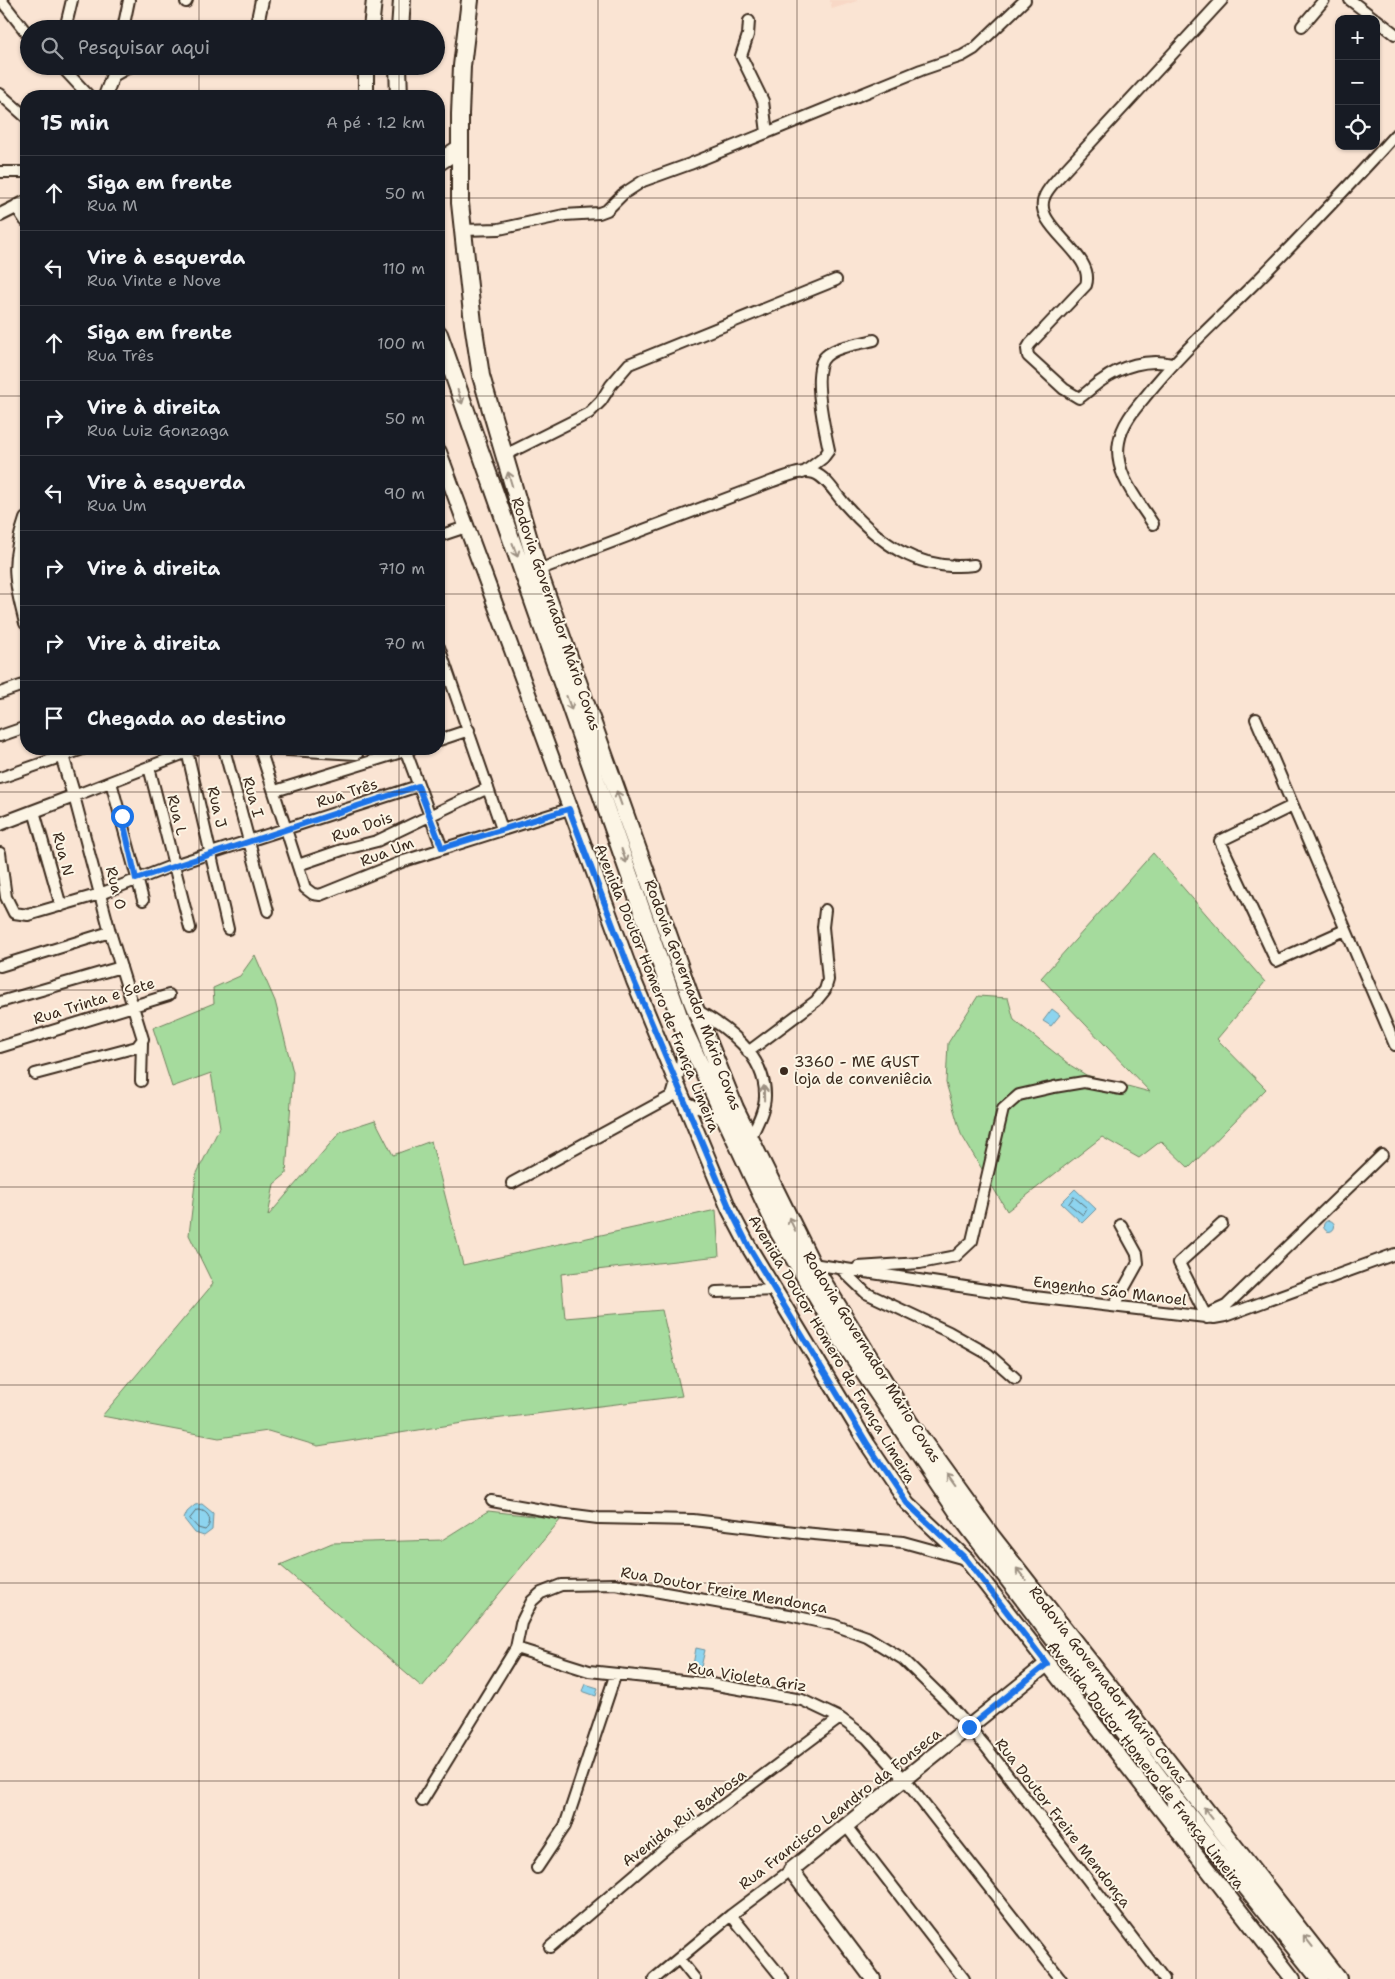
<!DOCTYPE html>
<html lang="pt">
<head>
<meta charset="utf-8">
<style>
	:root { --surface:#171b24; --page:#242831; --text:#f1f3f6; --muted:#9ea1a6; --line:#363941 }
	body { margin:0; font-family:"Shantell Sans",sans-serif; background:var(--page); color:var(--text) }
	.controls { position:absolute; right:15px; top:15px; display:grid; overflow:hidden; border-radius:10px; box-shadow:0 1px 4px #0004 }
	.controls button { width:45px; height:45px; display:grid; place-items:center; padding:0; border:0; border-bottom:1px solid var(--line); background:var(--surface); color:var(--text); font:25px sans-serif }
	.stop { position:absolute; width:15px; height:15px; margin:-11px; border:4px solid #1a73e8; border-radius:50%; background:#fff }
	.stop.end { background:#1a73e8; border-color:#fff; box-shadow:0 1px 5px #0008 }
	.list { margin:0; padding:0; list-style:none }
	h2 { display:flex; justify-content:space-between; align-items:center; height:65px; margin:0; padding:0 20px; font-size:21px }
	h2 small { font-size:16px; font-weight:400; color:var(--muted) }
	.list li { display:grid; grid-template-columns:32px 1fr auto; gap:15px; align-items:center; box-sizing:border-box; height:75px; padding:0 20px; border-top:1px solid var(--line) }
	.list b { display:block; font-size:19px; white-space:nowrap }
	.list p { margin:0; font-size:16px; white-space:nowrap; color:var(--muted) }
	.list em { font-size:16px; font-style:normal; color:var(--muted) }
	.icon { flex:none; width:28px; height:28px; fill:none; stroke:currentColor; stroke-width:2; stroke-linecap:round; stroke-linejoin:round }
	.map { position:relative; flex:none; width:1395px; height:1979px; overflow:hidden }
	.search { position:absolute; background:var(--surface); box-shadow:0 1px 4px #0004; left:20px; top:20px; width:425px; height:55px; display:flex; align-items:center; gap:12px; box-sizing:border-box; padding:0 18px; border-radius:28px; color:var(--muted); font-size:19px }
	.panel { position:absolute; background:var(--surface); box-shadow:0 1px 4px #0004; left:20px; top:90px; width:425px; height:665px; border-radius:20px }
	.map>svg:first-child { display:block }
	.built { fill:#f8d8c6 }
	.green { fill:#a5db9d; stroke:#70825e }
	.water { fill:#8dd4ef; stroke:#6c909b }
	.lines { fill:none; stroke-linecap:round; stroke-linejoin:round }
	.shore { stroke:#5c6e72; stroke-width:1 }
	.minor-casing { stroke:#3b2a1e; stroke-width:14 }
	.tertiary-casing { stroke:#3b2a1e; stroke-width:16 }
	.secondary-casing { stroke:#3b2a1e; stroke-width:18 }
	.trunk-casing { stroke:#3b2a1e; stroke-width:20 }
	.minor { stroke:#fcf5e5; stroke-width:10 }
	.tertiary { stroke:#fcf5e5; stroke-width:12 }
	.secondary { stroke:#fcf5e5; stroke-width:14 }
	.trunk { stroke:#fcf5e5; stroke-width:16 }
	.oneway { stroke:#9c9082 }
	.route { stroke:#1a73e8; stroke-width:6 }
	.grid { fill:none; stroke:#3b2a1e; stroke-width:1; stroke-opacity:0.55 }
	.poi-dot { fill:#3b2a1e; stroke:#fcf5e5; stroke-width:2 }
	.labels { text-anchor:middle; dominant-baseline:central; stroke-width:4; stroke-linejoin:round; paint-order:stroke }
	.street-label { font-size:15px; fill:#3b2a1e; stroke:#fcf5e5 }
	.poi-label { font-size:15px; fill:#3b2a1e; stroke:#fcf5e5; text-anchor:start }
</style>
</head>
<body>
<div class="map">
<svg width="1395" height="1979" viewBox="0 0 1395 1979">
	<rect width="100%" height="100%" fill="#fae4d3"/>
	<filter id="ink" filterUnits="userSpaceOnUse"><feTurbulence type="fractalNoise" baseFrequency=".02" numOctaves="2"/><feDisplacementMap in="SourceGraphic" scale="10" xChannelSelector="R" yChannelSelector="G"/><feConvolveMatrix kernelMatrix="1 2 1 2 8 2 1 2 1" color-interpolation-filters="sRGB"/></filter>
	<g filter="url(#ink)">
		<path class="built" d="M830,0H860L832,9Z"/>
		<path class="green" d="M1153,853L1265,982L1217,1039L1266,1089L1189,1168L1161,1141L1139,1158L1102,1137L1007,1211L961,1134L946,1083L948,1043L978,996L1008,998L1014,1020L1070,1065L1086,1075L1150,1092L1041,978Z
			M255,955L275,1001L293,1072L286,1174L274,1184L268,1216L341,1131L375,1120L393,1155L431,1141L463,1265L716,1210L719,1256L561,1274L565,1318L662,1310L682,1396L469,1422L318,1446L268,1431L219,1438L102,1416L213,1284L189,1235L196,1175L220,1127L211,1073L172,1087L153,1028L214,1003L213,988L240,976Z
			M488,1511L561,1519L422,1687L280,1565L332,1543L442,1540Z"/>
		<path class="water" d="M1052,1009L1060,1015L1051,1026L1043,1021Z
			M1075,1189L1096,1209L1082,1223L1061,1203Z
			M1323.5 1226a5.5 5.5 0 1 1 11 0a5.5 5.5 0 1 1-11 0Z
			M202,1504L213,1513L212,1530L204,1536L195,1533L184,1519L187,1512L195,1505Z
			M696,1648L705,1650L701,1667L693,1665Z
			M585,1684L598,1688L596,1696L582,1691Z"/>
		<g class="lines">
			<path class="shore" d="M1074,1197L1087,1208L1083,1215L1069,1204Z
				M197,1510C209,1509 214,1523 205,1530L198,1528L190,1519Z"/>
			<g class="minor-casing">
				<path id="minor" d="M1,0L29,36
					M1350,0L1375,19
					M186,2L187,0
					M1376,19L1395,34
					M749,21L748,35L741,56L763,101L767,133
					M1302,26L1324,0
					M65,29L72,0
					M123,29L129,0
					M61,66L89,96
					M0,94L26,117
					M0,172H26
					M463,230L499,229L564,215L599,213L607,210L623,194L643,181L690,164L921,70L962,56L974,49L1025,0
					M1172,364C1148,358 1121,366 1101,381C1093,386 1087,393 1079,398L1064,389L1028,356L1027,349L1030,344L1086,285C1096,254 1033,227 1044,198C1046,191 1053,184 1057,179L1222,0
					M503,456L589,413L601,401L611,385L629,364L836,280
					M803,473L823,458L829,450C825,431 810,369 826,356C837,346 860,344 874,340
					M1153,524C1138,500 1113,473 1119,442C1122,424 1134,410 1145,397C1180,353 1220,318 1259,279C1305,232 1351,184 1395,135
					M439,536L466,527
					M538,570L773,481C785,477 802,469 814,473C826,477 835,493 843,502C879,543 917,572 974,565
					M439,647L502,829
					M0,693L26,684
					M1256,719L1395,1045
					M0,736L26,727
					M439,740L469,730
					M224,749L268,911
					M260,749L305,888L313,894L320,895L404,861L569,809
					M271,749L357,754
					M405,749L442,848
					M187,751L228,929
					M149,767L190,928
					M0,778L83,749
					M111,782L143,900
					M275,791L411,749
					M1292,806L1220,841L1276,961L1345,930
					M34,811L61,906
					M0,853L6,897L14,913L28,915L100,894L174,865L418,786
					M298,865L342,850L377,841L488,788
					M0,966L110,932
					M0,1002L121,967
					M696,1010C727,1027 766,1056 765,1096C765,1110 756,1126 750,1139
					M0,1047L169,995
					M748,1052L816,1001L825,990L828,980L823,927L825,910
					M35,1074L137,1047L143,1039L110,932L74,796L195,749
					M141,1081L142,1043
					M680,1099L726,1121
					M512,1183L672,1096L681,1066L684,1036
					M812,1264L1026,1296L1214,1318L1225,1316L1395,1254
					M858,1267L920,1263L956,1256L972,1241L1003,1109L1019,1095L1054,1087L1084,1082L1121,1089
					M840,1268L866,1293L949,1332L988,1354L1015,1378
					M716,1292L775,1290
					M1114,1306L1138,1263L1137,1254L1121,1225
					M1206,1315L1226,1306L1382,1155
					M1207,1318L1179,1263L1222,1224
					M492,1501L559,1513L598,1518L693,1520L803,1533L903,1542L965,1559
					M516,1648L589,1671L711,1684L802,1700L840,1718L867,1738L905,1780L1061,1979
					M422,1801L516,1648L521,1623L532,1601L541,1593L561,1585L615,1584L789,1615L834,1625L867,1637L903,1659L949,1704L986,1747L1164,1979
					M846,1826L964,1979
					M537,1868L565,1826L615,1676
					M731,1915L783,1979
					M550,1947L666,1848L840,1718
					M679,1959L695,1979
					M654,1979L731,1915L791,1870"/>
			</g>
			<g class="tertiary-casing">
				<path id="tertiary" d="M256,29L262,0
					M346,66L365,69
					M105,96L113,75L129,66
					M17,206L26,220
					M0,215L26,202
					M26,519C11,563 15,579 26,623
					M0,824L74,796L60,749"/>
			</g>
			<g class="secondary-casing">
				<path id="secondary" d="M371,29L374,0
					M366,66V96
					M439,452L634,981L729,1209L750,1249L868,1445L907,1503L966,1559L1293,1979
					M873,1979L791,1870L1047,1664"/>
			</g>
			<g class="trunk-casing">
				<path id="trunk" d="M470,0L462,66L460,114V203L473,323L481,376L538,570L692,1001L735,1108L812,1264L909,1422L992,1537L1338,1979
					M400,29L402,0
					M398,66L399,96
					M439,162L460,148
					M439,334L684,1030L779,1233L842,1340L963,1520L1174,1797L1320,1979
					M1174,1797L1179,1831"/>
			</g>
			<use href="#minor" class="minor"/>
			<use href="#tertiary" class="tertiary"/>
			<use href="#secondary" class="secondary"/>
			<use href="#trunk" class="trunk"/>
		</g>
		<defs><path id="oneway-shaft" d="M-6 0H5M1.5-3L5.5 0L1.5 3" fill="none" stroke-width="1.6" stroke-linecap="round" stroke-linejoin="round" transform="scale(1.25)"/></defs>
		<g class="oneway">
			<use href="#oneway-shaft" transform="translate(460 397) rotate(71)"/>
			<use href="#oneway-shaft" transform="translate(510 479) rotate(-107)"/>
			<use href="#oneway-shaft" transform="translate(515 550) rotate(70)"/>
			<use href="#oneway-shaft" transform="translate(569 703) rotate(70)"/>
			<use href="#oneway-shaft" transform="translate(619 798) rotate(-110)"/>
			<use href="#oneway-shaft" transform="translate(624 856) rotate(71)"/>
			<use href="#oneway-shaft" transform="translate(764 1093) rotate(-91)"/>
			<use href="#oneway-shaft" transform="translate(792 1224) rotate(-116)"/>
			<use href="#oneway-shaft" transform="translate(950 1481) rotate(-126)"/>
			<use href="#oneway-shaft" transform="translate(1021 1574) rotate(-128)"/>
			<use href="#oneway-shaft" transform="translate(1208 1813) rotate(-128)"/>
			<use href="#oneway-shaft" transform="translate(1308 1941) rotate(-128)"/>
		</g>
	</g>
	<g class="lines" filter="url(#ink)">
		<path class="route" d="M122,816L136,879L418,786L442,848L569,809L634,981L730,1209L750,1249L868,1445L907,1503L966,1559L1047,1664L969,1727"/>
	</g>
	<path class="grid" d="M199,0V29M399,0V29M598,0V1979M797,0V1979M996,0V1979M1196,0V1979M199,66V96M399,66V96M0,198H26M439,198H1395M0,396H26M439,396H1395M0,594H26M439,594H1395M199,749V1979M399,749V1979M0,792H1395M0,990H1395M0,1187H1395M0,1385H1395M0,1583H1395M0,1781H1395"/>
	<circle class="poi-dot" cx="784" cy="1071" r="5"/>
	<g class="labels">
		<g class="street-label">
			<text transform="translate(556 614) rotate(71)">Rodovia Governador Mário Covas</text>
			<text transform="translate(347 793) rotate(-18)">Rua Três</text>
			<text transform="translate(253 797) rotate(74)">Rua I</text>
			<text transform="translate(217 807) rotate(77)">Rua J</text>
			<text transform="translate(177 815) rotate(76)">Rua L</text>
			<text transform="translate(362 827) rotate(-19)">Rua Dois</text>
			<text transform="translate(387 852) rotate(-21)">Rua Um</text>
			<text transform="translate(63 854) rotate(75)">Rua N</text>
			<text transform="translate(116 888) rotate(76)">Rua O</text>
			<text transform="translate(657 988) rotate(68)">Avenida Doutor Homero de França Limeira</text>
			<text transform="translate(693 995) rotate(69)">Rodovia Governador Mário Covas</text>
			<text transform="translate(94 1001) rotate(-17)">Rua Trinta e Sete</text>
			<text transform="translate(1110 1291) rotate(7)">Engenho São Manoel</text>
			<text transform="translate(832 1349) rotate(59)">Avenida Doutor Homero de França Limeira</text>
			<text transform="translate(872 1357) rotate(58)">Rodovia Governador Mário Covas</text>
			<text transform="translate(724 1590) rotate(10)">Rua Doutor Freire Mendonça</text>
			<text transform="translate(747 1677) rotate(9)">Rua Violeta Griz</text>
			<text transform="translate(1108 1685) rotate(52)">Rodovia Governador Mário Covas</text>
			<text transform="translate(1146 1765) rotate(52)">Avenida Doutor Homero de França Limeira</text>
			<text transform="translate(840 1809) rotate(-38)">Rua Francisco Leandro da Fonseca</text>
			<text transform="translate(684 1818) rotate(-37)">Avenida Rui Barbosa</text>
			<text transform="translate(1063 1823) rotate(52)">Rua Doutor Freire Mendonça</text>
		</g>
		<g class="poi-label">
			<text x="794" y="1062">3360 - ME GUST<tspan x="794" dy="17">loja de conveniêcia</tspan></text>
		</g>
	</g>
</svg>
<div class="controls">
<button>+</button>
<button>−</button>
<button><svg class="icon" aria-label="locate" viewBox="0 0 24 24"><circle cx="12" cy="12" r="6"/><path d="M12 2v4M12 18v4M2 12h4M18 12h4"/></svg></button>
</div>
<div class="stop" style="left:122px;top:816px"></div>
<div class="stop end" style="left:969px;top:1727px"></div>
<div class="search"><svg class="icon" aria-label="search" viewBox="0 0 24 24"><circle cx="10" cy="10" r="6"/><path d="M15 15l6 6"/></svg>Pesquisar aqui</div>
<section class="panel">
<h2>15 min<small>A pé · 1.2 km</small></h2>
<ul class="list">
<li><svg class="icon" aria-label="ahead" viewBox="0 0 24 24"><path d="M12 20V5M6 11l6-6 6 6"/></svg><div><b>Siga em frente</b><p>Rua M</p></div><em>50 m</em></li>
<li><svg class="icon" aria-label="left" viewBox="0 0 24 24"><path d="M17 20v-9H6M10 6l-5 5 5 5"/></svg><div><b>Vire à esquerda</b><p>Rua Vinte e Nove</p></div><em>110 m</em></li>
<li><svg class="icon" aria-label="ahead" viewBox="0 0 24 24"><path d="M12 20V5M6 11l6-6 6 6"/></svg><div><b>Siga em frente</b><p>Rua Três</p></div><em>100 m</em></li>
<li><svg class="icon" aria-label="right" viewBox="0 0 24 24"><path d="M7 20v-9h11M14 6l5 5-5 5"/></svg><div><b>Vire à direita</b><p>Rua Luiz Gonzaga</p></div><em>50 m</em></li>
<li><svg class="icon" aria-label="left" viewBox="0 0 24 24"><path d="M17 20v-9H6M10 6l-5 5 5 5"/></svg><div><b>Vire à esquerda</b><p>Rua Um</p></div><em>90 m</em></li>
<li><svg class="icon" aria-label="right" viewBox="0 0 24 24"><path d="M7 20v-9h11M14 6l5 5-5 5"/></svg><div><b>Vire à direita</b></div><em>710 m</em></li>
<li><svg class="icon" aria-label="right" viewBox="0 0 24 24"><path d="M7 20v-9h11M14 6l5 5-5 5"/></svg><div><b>Vire à direita</b></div><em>70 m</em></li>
<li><svg class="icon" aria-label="arrive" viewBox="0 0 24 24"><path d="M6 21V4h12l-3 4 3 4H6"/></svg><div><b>Chegada ao destino</b></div></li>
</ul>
</section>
</div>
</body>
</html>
